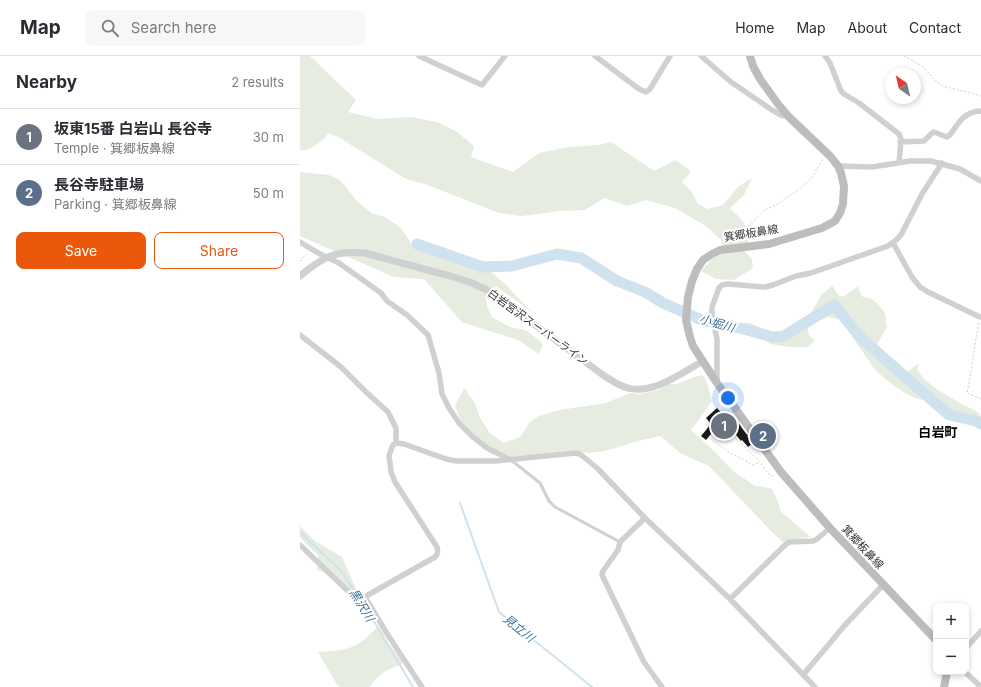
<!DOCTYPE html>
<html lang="en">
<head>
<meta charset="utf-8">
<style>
	:root { --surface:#fff; --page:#f7f7f7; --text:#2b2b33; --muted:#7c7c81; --line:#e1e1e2; --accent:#ea580c }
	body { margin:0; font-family:Inter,"Noto Sans JP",sans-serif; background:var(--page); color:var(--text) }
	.controls { position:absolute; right:12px; bottom:12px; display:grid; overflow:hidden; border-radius:8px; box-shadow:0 2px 6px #0003 }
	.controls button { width:36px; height:36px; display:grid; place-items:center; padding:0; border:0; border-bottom:1px solid var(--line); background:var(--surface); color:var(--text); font:20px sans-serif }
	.compass { position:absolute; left:585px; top:12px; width:36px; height:36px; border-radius:50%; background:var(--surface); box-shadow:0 2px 6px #0003; rotate:326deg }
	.you { position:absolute; left:428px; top:342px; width:14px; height:14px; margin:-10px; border:3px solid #fff; border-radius:50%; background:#1a73e8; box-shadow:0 0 0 6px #1a73e833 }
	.badge { display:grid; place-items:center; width:26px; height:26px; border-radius:50%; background:var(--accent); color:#fff; font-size:13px; font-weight:700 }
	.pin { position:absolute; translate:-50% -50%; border:2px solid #fff; box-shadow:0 1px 4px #0006 }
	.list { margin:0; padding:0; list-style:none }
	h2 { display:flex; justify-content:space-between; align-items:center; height:52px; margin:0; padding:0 16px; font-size:17px }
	h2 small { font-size:13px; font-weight:400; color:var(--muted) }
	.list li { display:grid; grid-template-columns:26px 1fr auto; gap:12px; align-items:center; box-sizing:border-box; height:56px; padding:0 16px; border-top:1px solid var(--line) }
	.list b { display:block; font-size:15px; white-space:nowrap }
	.list p { margin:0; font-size:13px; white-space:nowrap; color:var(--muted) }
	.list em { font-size:13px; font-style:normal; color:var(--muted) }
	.actions { display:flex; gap:8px; padding:12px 16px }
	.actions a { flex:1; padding:9px 0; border:1px solid var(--accent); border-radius:8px; text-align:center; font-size:14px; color:var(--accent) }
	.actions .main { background:var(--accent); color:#fff }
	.icon { flex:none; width:22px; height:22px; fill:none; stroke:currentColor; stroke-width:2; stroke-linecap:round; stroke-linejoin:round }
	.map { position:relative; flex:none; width:681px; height:631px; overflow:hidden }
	header { display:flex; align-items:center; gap:24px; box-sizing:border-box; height:56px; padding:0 20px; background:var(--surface); border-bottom:1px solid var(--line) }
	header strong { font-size:19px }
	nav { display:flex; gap:22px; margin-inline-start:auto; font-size:14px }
	.search { width:280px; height:36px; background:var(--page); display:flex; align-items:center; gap:10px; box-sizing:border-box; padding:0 14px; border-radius:8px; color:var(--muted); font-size:15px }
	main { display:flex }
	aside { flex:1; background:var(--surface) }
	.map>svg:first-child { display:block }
	.green { fill:#e6ecdf }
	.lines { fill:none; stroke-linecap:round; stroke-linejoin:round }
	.stream { stroke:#cfe2ee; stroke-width:2 }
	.river { stroke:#cfe2ee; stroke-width:11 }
	.building { fill:#1a1a1a }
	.path { stroke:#cdcdcd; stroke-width:1; stroke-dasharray:2 2; stroke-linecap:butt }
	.service { stroke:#d0d0d0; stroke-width:3 }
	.minor { stroke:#d0d0d0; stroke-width:5.5 }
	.tertiary { stroke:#d0d0d0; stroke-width:7 }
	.secondary { stroke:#bdbdbd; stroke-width:8 }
	.minor-bridge { stroke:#d0d0d0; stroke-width:5.5 }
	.labels { text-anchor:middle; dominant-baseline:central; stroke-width:4; stroke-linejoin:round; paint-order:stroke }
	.street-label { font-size:11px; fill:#333; stroke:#fff }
	.water-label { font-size:12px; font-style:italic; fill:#3f7597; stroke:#fff }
	.quarter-label { font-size:13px; font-weight:bold; fill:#000; stroke:#fff }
</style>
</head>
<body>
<header>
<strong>Map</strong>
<div class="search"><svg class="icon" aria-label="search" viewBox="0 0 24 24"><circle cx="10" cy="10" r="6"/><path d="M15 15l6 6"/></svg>Search here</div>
<nav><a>Home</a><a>Map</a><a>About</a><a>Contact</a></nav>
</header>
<main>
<aside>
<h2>Nearby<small>2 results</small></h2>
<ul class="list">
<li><span class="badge" style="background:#6b7280">1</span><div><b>坂東15番 白岩山 長谷寺</b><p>Temple · 箕郷板鼻線</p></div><em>30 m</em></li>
<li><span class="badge" style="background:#5c6f8a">2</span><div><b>長谷寺駐車場</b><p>Parking · 箕郷板鼻線</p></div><em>50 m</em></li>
</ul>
<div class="actions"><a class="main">Save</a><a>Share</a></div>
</aside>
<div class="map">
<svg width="681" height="631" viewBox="0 0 681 631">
	<rect width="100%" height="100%" fill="#fff"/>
	<path class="green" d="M0,0H10L56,44L48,56L78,63L112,61L140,67L157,76L174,90L171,101L213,116L239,97L269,91L298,89L311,86L354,115L375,104L390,114L389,118L382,126L392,136L398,148L408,153L423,149L438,131L452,122L444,139L430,152L442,164L450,178L444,195L452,203L453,212L434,224L416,223L401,215L412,203L425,196L421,184L406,170L375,152L346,144L327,150L304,142L285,154L260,155L222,160L199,157L125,128L106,123L40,82L29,77C21,85 12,95 0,94Z
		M0,116L29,119L40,124L57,145L71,157L85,161L101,172L113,190L191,216L203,226L233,257L196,230L186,240L187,250L192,261L210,271L225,274L238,283L243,289L239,298L218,284L162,266L124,223L94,221L0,180Z
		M532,230L534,232L538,239L543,241L559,230V234L563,241L570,242L578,248L585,257L587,271L577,288L603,319L619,307L617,313L623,322L635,332L658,346L676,355L681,360V370L663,366L636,347L615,342L603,336L585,323L573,311L545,270L538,263L528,261L517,266L508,272L509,280L515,284L508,291H489L470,288L463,283L431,275L427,273L426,270L431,267H450L471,276L482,277L508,261L512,256L521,239Z
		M403,319L407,327L412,345L391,374L415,396L433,415L455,430L464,431L472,433L478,446L481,456L511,481L488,484L483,486L472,476L409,410L380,397L360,380C353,382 345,383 338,385C320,390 293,402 275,394L211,401L190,391L174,378L161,365L155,350L164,332L175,347L180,362L190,377L204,387L220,381L230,366L239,360L260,354L306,347L330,337L340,338L359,334L369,328H377L394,321Z
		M0,470L15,485L42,501L61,544L29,518L17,514L18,499L6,488L0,481Z
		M77,571L80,572L88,587L100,602L103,608C93,611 83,615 76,623C73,625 72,628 69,631H40L36,627L18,596C45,595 58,593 77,571Z"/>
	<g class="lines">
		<path class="stream" d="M160,447L199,556L292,631
			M0,476L41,515L58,540
			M61,544L113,631"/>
		<path class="river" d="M117,188L183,211L212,210L257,198L281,202L317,225L345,236L363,247L404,265L421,267L473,281L484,280L534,249L562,283L649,359L676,365L681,368"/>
	</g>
	<path class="building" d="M417,352L428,364L425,366L427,368L422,373L420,371L417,374L416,372L406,384L401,380L411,368L406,362Z
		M439,368L448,380H447L453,387L448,391L442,384L441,385L432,374Z"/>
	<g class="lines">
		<path class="path" d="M604,0L622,10L637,26L642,30L663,35L681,40
			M435,185L437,183L463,155L478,148L502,131L512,121L523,103
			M0,205L8,197
			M679,267C674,290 672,314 667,337L681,343
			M424,371L457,403L469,418L472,420L475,419
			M427,372L435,366
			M408,381L427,395L453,409L459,407"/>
		<path class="service" d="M211,404L240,427L249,445L255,451L320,486"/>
		<path class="minor" d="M119,0L182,29L205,0
			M295,0L339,33L346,36L350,33L370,0
			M401,0L431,26L472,54L481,59L489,61
			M525,0L530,7L541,35L544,38L559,47L599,78L601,83L599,107
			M600,86L624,85L632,77L634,76L647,81C651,79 652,76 655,72C661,62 669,55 681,55
			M538,110L572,111L610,105H631L660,113L681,125
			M0,186L20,198
			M593,187L612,221L620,231L628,236L680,261
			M39,207L81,237L87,245L107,259L128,279L139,317L142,338L149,352L159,367L172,380L187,392L211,404
			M0,279L41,311L65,335L88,356L96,372V387
			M417,325V283L412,260V251L419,232L422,229L428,228L465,231L473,229L496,220L511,217L588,190C594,186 599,183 602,177L622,138L642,107
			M345,462L320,486L318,494L303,515L302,519L344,606L362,631
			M0,489L53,540C58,544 63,541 68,546L86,576L122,631
			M65,543L68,539L135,501C138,498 138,496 137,491L95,426L91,416L90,407L89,400L91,394L93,389L96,387L104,388L146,403L156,405H196L275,397L280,398L297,412L345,462L430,543L515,631
			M430,543L484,490L489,486L513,485L517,483L530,472
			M666,592L681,575
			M665,616L681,631
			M503,619L545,569L583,529"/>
		<path class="tertiary" d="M0,220C23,201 35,194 65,197L150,220L170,226L189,235L303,319C311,324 319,330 328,332C352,339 382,317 403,305"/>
		<path class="secondary" d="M450,0L453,10L460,23L478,48L489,61L530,100L538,110L541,117L544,130L543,148L540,157L535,165L522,172L469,188L420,194L412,198L403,204L397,213L392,225L388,241L386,264L390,281L393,290L417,327L481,416L530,472L636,584
			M644,631L647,616"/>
		<path class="minor-bridge" d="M20,198L39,207"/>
	</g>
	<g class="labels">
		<g class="street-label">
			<text transform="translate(451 177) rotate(-9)">箕郷板鼻線</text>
			<text transform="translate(238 271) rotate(36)">白岩宮沢スーパーライン</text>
			<text transform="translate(563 491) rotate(47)">箕郷板鼻線</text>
		</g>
		<g class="water-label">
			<text transform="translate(417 267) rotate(16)">小堀川</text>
			<text transform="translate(62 549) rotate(58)">黒沢川</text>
			<text transform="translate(219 572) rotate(39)">見立川</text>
		</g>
		<g class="quarter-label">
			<text x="638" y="376">白岩町</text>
		</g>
	</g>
</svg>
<div class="controls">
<button>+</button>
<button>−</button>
</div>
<svg class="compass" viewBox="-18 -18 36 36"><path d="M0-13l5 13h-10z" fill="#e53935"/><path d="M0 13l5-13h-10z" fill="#7c7c81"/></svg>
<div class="you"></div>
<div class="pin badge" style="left:424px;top:370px;background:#6b7280">1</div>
<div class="pin badge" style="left:463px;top:380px;background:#5c6f8a">2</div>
</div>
</main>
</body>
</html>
